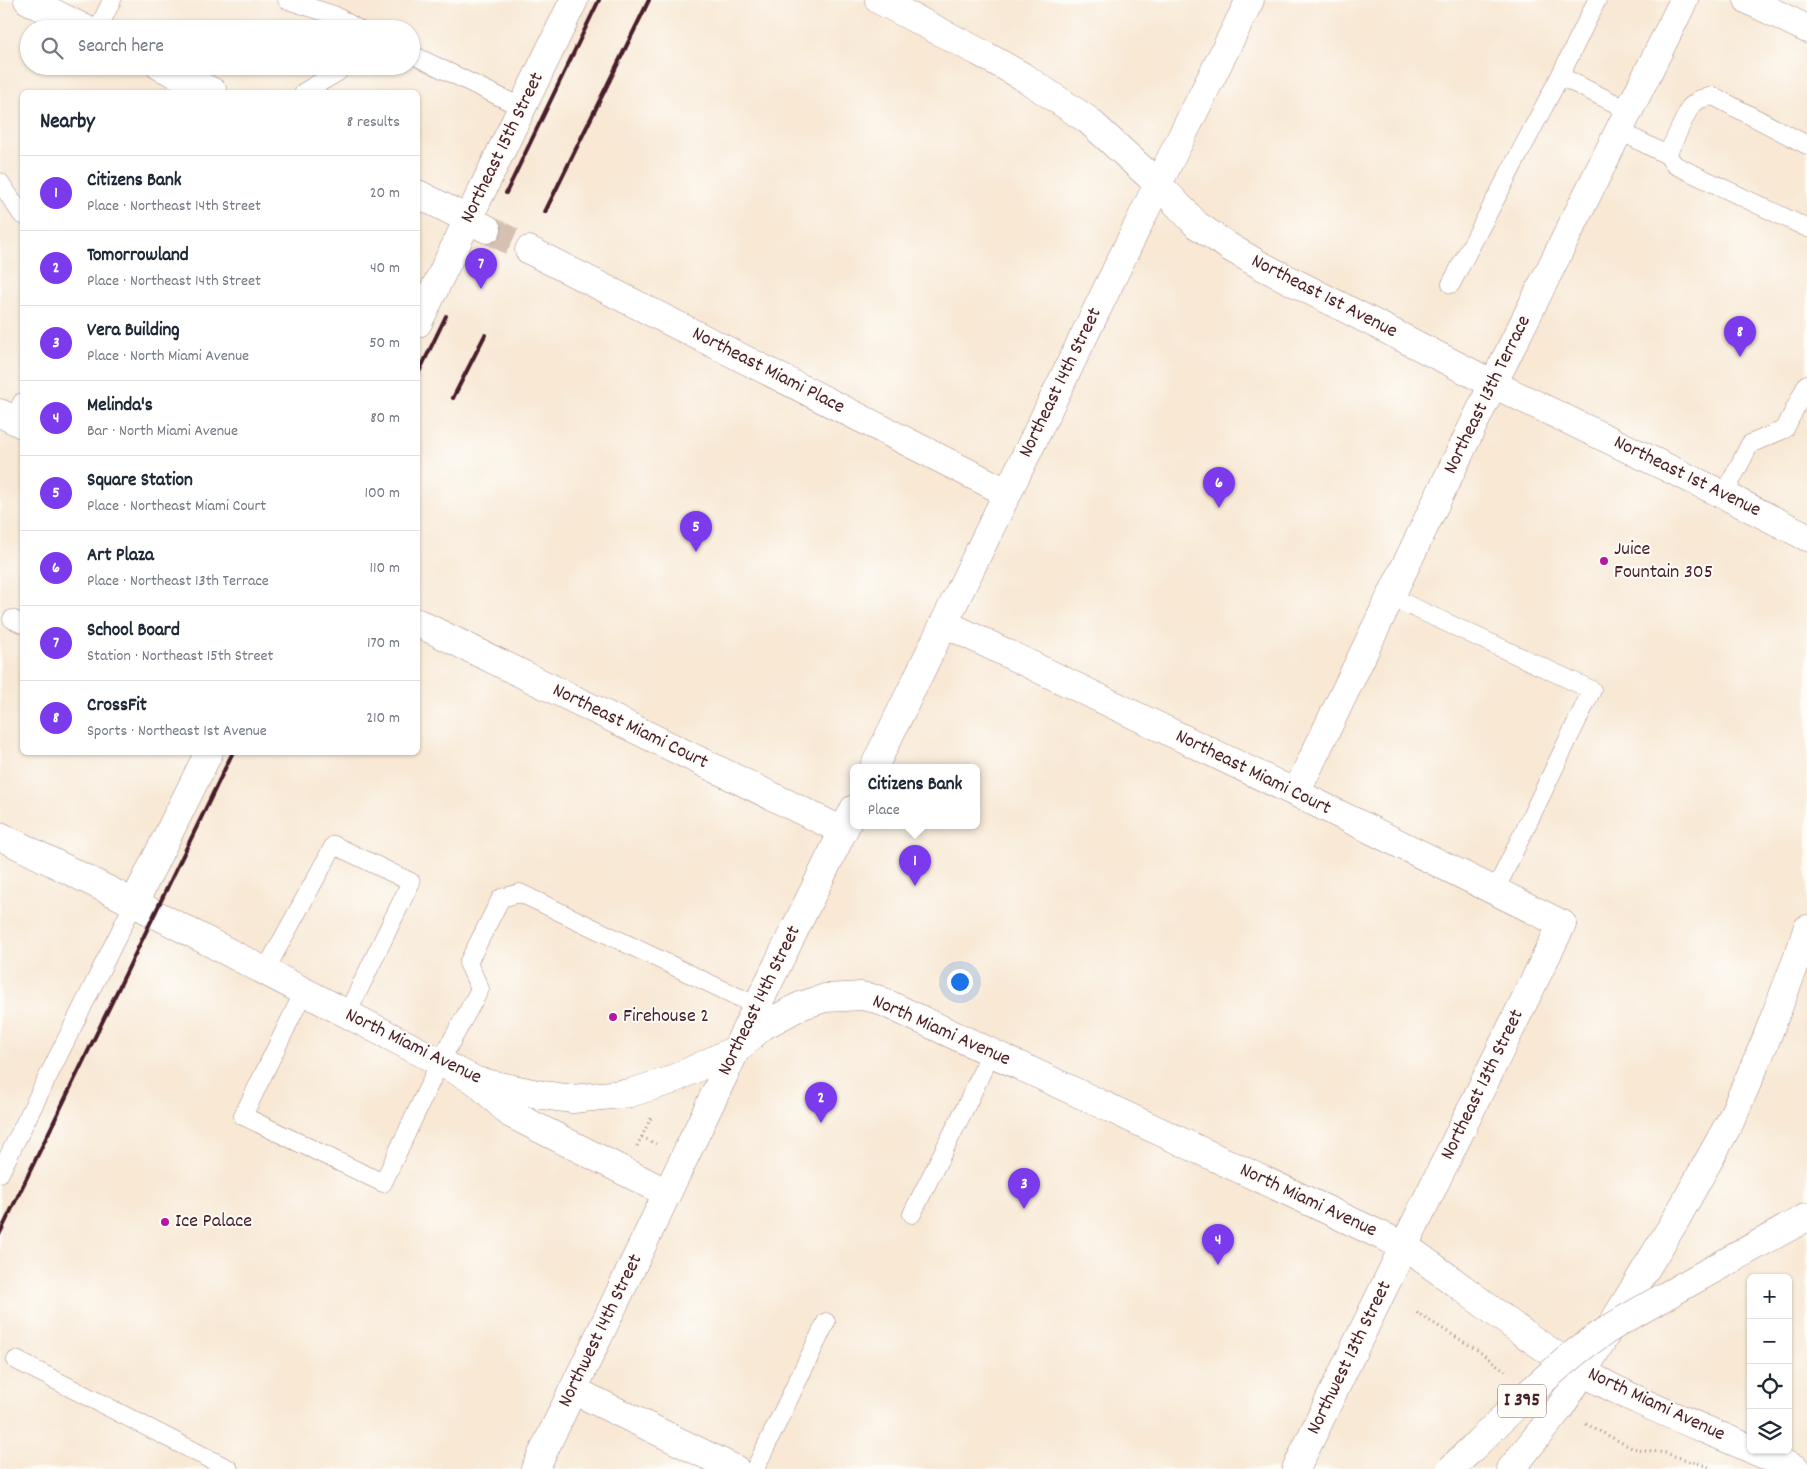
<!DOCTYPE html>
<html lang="en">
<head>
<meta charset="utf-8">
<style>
	:root { --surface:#fff; --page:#f2f2f3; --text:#1f2937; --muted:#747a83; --line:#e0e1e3; --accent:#7c3aed }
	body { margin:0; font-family:Dekko,sans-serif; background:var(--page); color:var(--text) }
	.controls { position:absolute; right:15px; bottom:15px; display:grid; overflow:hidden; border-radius:8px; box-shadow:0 1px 4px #0004 }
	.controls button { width:45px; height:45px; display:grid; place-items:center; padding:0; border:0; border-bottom:1px solid var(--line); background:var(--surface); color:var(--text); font:25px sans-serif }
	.you { position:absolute; left:959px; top:981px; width:18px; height:18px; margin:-12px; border:4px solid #fff; border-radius:50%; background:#1a73e8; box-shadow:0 0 0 8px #1a73e833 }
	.badge { display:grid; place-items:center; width:32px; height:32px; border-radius:50%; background:var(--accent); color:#fff; font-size:16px; font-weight:700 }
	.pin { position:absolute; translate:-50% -41px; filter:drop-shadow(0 1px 2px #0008) }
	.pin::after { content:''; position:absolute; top:26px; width:18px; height:15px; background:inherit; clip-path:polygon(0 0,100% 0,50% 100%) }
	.popup { position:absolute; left:850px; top:764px; width:130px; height:65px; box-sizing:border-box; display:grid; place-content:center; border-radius:8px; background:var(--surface); filter:drop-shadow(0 1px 4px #0005); font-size:16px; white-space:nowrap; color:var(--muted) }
	.popup b { font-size:19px; color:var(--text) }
	.popup::after { content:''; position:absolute; left:50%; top:100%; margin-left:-10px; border:10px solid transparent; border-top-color:var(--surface) }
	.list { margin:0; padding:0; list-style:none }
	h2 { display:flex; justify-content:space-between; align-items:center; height:65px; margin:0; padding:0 20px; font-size:21px }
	h2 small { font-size:16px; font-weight:400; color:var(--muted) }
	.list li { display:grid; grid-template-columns:32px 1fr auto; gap:15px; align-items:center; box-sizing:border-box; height:75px; padding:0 20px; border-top:1px solid var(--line) }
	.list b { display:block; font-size:19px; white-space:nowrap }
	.list p { margin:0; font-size:16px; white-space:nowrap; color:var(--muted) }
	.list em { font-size:16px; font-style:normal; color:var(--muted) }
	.icon { flex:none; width:28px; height:28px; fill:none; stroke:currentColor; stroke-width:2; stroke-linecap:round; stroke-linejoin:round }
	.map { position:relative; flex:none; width:1807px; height:1469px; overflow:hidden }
	.search { position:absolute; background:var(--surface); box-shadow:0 1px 4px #0004; left:20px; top:20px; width:400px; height:55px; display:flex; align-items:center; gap:12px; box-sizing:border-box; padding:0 18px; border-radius:28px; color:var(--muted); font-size:19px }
	.panel { position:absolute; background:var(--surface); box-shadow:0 1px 4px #0004; left:20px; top:90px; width:400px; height:665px; border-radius:8px }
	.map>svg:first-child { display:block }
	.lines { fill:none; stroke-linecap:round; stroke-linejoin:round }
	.minor-tunnel { stroke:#d5c0b2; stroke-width:28; stroke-dasharray:28 14; stroke-linecap:butt }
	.service-casing { stroke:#a18480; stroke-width:19 }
	.minor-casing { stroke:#a18480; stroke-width:29 }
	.tertiary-casing { stroke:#a18480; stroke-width:29 }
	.secondary-casing { stroke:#a18480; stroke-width:29 }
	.motorway-casing { stroke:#a18480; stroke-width:29 }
	.path { stroke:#a18480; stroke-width:3; stroke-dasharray:1 4; stroke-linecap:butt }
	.service { stroke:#fff; stroke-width:18 }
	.minor { stroke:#fff; stroke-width:28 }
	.tertiary { stroke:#fff; stroke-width:28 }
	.secondary { stroke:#fff; stroke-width:28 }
	.motorway { stroke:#fff; stroke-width:28 }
	.rail { stroke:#4a1f2b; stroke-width:4 }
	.motorway-bridge-casing { stroke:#a18480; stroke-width:29; stroke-linecap:butt }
	.motorway-bridge { stroke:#fff; stroke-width:28 }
	.poi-dot { fill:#b5179e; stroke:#fdfcf7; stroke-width:2 }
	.labels { text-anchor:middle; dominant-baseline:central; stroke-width:4; stroke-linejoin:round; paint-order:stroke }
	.shield { fill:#fdfcf7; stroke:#806168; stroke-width:1 }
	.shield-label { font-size:19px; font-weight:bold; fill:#4a1f2b }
	.street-label { font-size:20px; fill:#4a1f2b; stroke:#fdfcf7 }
	.poi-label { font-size:20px; fill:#4a1f2b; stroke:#fdfcf7; text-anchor:start }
</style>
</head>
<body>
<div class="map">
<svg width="1807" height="1469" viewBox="0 0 1807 1469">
	<rect width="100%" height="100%" fill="#fdfcf7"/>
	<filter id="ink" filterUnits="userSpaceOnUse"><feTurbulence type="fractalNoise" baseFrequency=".02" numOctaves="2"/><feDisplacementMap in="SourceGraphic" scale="10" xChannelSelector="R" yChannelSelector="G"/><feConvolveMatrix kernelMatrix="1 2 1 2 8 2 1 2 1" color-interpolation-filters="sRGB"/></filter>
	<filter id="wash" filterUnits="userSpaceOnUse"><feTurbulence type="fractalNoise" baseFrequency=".0096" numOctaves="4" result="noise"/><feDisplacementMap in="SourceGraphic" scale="20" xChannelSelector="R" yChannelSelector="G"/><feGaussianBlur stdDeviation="1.12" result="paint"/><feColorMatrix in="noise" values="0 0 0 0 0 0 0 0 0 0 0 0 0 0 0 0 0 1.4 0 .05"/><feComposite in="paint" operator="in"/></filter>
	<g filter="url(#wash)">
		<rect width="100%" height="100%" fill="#f8e8d4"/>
	</g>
	<g filter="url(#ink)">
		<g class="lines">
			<path class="minor-tunnel" d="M487,229L529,250"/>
			<g class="service-casing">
				<path id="service" d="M287,0L334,15L358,29
					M98,29L112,0
					M411,54L523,108
					M1560,76L1597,0
					M304,92L338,72L341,66
					M1618,130L1667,155
					M1807,145L1713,96L1700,99L1690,107L1667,155L1675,165L1807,228
					M0,182L22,215
					M1451,284L1560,76L1628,110
					M13,420L22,402
					M1724,495L1750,444L1785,429L1807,384
					M1391,597L1592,690L1495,891
					M12,619L22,624
					M265,971L334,845L411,882L347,1014
					M304,991L243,1116L383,1183L440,1062L480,989L468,963L501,898L520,893L757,1006
					M0,1173L134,903
					M912,1214L968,1102L991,1052
					M16,1360L229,1469
					M755,1469L826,1322"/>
			</g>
			<g class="minor-casing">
				<path id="minor" d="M28,0L85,29
					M1748,0L1807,29
					M160,66L213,92
					M418,194L487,229
					M529,250L1008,493
					M0,413L22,424
					M418,623L843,831
					M944,623L1296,793L1562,924
					M1296,793L1493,384L1684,0
					M573,1390L735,1469
					M1296,1469L1404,1246"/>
			</g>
			<g class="tertiary-casing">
				<path id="tertiary" d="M418,323L574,0
					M874,767L1158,184L1250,0
					M134,903L209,752
					M1404,1246L1562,924
					M535,1469L757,1006L854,809"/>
			</g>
			<g class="secondary-casing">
				<path id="secondary" d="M879,0L979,52L1022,76L1088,120L1158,184L1197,225L1231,248L1260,265L1493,384L1724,495L1807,537
					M0,836L134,903L476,1081L542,1095L573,1099L630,1093L669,1081L737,1049L763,1026L800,1006L825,998L844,997L861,996L877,999L1404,1246C1464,1287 1519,1334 1581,1371C1635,1402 1694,1424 1751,1449
					M476,1081L511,1114L667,1193
					M1753,1450L1796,1469"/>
			</g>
			<g class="motorway-casing">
				<path id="motorway" d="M1683,1286L1807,1217
					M1511,1469L1559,1409L1583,1372L1675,1221L1730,1122L1765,1042L1802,946L1807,929"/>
			</g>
			<path class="path" d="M642,1137L656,1144
				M637,1146L651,1118
				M1417,1313L1477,1350L1507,1372
				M1586,1424L1632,1448L1665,1453L1709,1467"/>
			<use href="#service" class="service"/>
			<use href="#minor" class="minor"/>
			<use href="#tertiary" class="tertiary"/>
			<use href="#secondary" class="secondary"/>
			<use href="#motorway" class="motorway"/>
			<path class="rail" d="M506,193L599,0
				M545,212L649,0
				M418,374L446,316
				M453,398L485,335
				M0,1233L233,752"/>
			<g class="motorway-bridge-casing">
				<path id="motorway-bridge" d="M1451,1469C1492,1429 1532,1388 1576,1352C1607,1327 1649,1306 1683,1286"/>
			</g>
			<use href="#motorway-bridge" class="motorway-bridge"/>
		</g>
	</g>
	<g class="poi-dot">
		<circle cx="1604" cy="561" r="5"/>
		<circle cx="613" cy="1017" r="5"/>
		<circle cx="165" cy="1222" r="5"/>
	</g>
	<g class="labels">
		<rect class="shield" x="1498" y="1384.5" width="48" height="33" rx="4"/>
		<g class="shield-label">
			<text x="1522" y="1401">I 395</text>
		</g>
		<g class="street-label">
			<text transform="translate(503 148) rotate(-64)">Northeast 15th Street</text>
			<text transform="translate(1324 297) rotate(27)">Northeast 1st Avenue</text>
			<text transform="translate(768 371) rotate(27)">Northeast Miami Place</text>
			<text transform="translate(1061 383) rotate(-64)">Northeast 14th Street</text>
			<text transform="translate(1488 395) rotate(-64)">Northeast 13th Terrace</text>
			<text transform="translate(1687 477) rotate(26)">Northeast 1st Avenue</text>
			<text transform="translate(630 727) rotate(26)">Northeast Miami Court</text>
			<text transform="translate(1253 773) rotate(26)">Northeast Miami Court</text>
			<text transform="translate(760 1001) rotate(-64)">Northeast 14th Street</text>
			<text transform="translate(941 1031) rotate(24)">North Miami Avenue</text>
			<text transform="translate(413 1047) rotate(26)">North Miami Avenue</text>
			<text transform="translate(1483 1085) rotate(-64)">Northeast 13th Street</text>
			<text transform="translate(1308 1201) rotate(25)">North Miami Avenue</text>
			<text transform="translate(601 1331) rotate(-64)">Northwest 14th Street</text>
			<text transform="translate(1350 1358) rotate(-64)">Northwest 13th Street</text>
			<text transform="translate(1656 1405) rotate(25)">North Miami Avenue</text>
		</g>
		<g class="poi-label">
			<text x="1614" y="550">Juice<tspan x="1614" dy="23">Fountain 305</tspan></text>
			<text x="623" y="1017">Firehouse 2</text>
			<text x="175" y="1222">Ice Palace</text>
		</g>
	</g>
</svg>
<div class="controls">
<button>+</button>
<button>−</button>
<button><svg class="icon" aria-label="locate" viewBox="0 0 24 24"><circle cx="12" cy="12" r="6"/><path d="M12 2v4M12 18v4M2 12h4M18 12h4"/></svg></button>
<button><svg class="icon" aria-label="layers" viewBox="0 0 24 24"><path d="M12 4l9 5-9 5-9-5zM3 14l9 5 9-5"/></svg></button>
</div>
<div class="you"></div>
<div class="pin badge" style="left:915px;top:886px">1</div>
<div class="popup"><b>Citizens Bank</b>Place</div>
<div class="pin badge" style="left:821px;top:1123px">2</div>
<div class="pin badge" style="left:1024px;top:1209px">3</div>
<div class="pin badge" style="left:1218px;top:1265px">4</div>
<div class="pin badge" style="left:696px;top:552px">5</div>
<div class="pin badge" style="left:1219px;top:508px">6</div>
<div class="pin badge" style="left:481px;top:289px">7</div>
<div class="pin badge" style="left:1740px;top:357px">8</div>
<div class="search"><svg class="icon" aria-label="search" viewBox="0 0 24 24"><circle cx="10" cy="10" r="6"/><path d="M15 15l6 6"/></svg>Search here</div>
<section class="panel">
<h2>Nearby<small>8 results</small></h2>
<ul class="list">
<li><span class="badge">1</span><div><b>Citizens Bank</b><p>Place · Northeast 14th Street</p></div><em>20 m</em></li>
<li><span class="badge">2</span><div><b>Tomorrowland</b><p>Place · Northeast 14th Street</p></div><em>40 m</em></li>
<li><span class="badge">3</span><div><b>Vera Building</b><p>Place · North Miami Avenue</p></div><em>50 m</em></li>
<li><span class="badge">4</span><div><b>Melinda's</b><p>Bar · North Miami Avenue</p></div><em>80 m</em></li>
<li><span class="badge">5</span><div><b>Square Station</b><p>Place · Northeast Miami Court</p></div><em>100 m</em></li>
<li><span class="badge">6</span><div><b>Art Plaza</b><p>Place · Northeast 13th Terrace</p></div><em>110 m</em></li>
<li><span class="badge">7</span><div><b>School Board</b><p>Station · Northeast 15th Street</p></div><em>170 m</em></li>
<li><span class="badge">8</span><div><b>CrossFit</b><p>Sports · Northeast 1st Avenue</p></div><em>210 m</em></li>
</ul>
</section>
</div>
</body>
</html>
